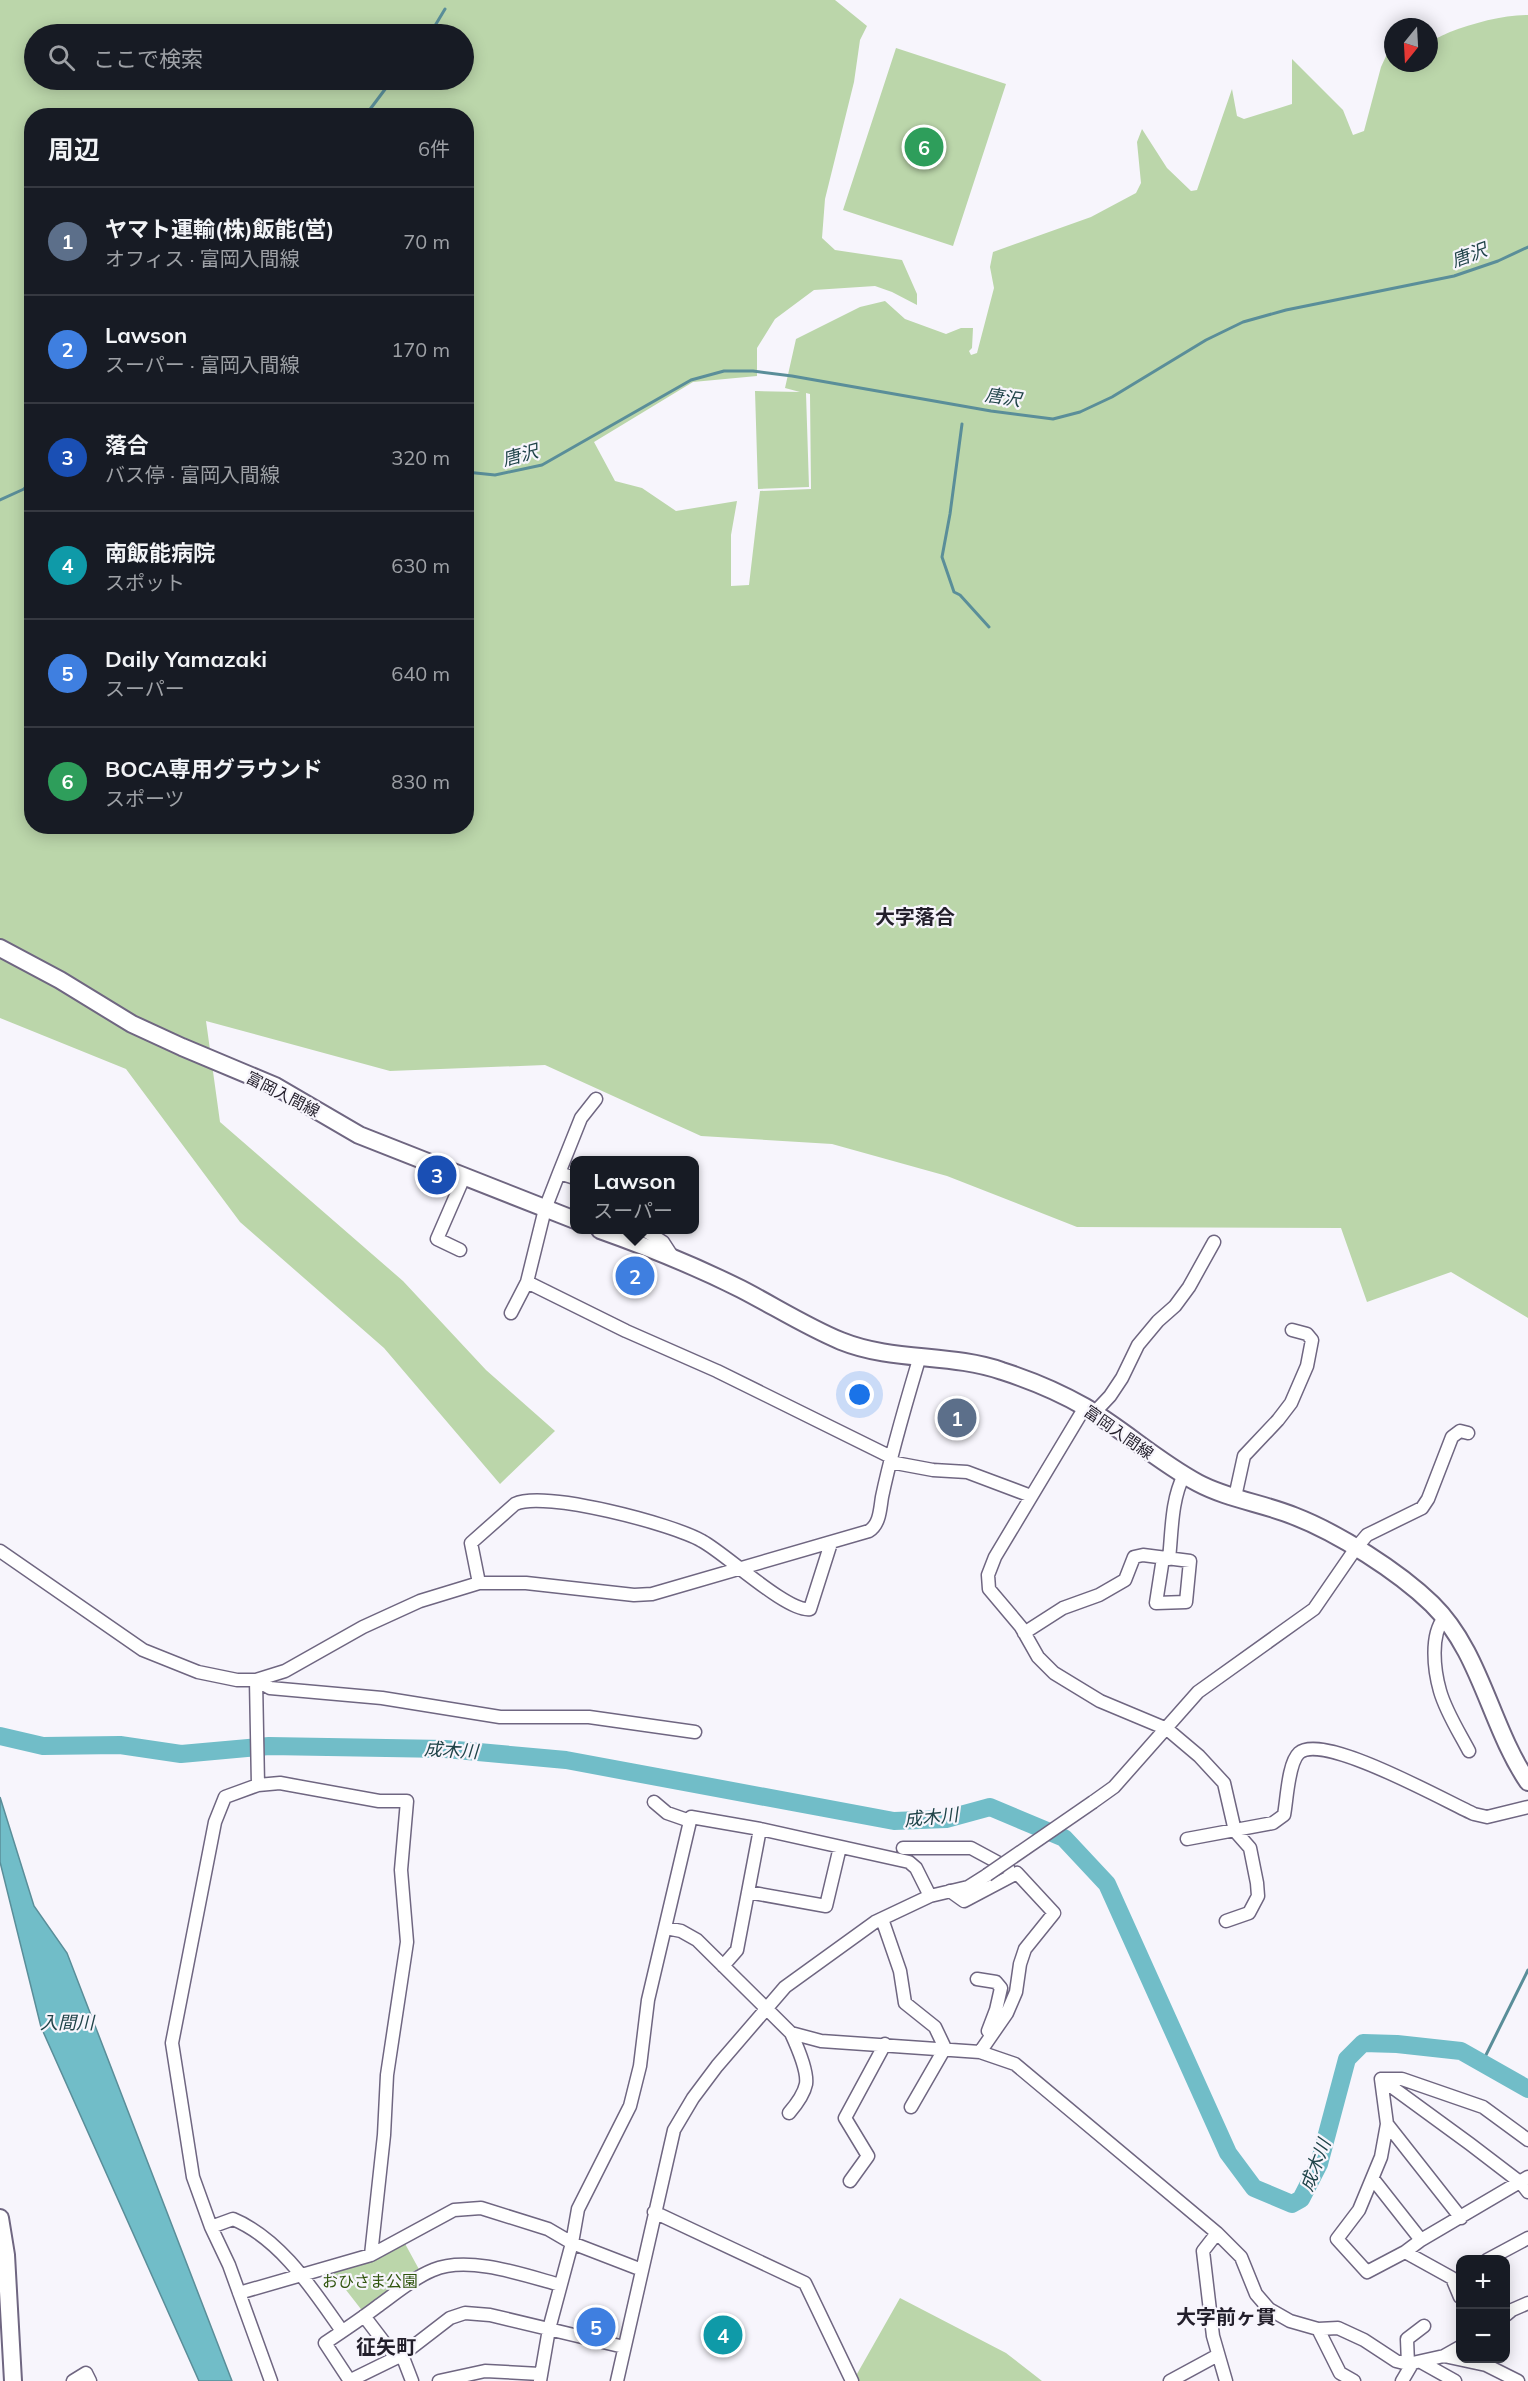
<!DOCTYPE html>
<html lang="ja">
<head>
<meta charset="utf-8">
<style>
	:root { --surface:#171b24; --page:#242831; --text:#f1f3f6; --muted:#9ea1a6; --line:#363941; --accent:#0b8043 }
	body { margin:0; font-family:Mulish,"Noto Sans JP",sans-serif; background:var(--page); color:var(--text) }
	.controls { position:absolute; right:18px; bottom:18px; display:grid; overflow:hidden; border-radius:12px; box-shadow:0 3px 15px #0003 }
	.controls button { width:54px; height:54px; display:grid; place-items:center; padding:0; border:0; border-bottom:2px solid var(--line); background:var(--surface); color:var(--text); font:30px sans-serif }
	.compass { position:absolute; left:1384px; top:18px; width:54px; height:54px; border-radius:50%; background:var(--surface); box-shadow:0 3px 15px #0003; rotate:198deg }
	.you { position:absolute; left:860px; top:1395px; width:21px; height:21px; margin:-15px; border:4px solid #fff; border-radius:50%; background:#1a73e8; box-shadow:0 0 0 9px #1a73e833 }
	.badge { display:grid; place-items:center; width:39px; height:39px; border-radius:50%; background:var(--accent); color:#fff; font-size:20px; font-weight:700 }
	.pin { position:absolute; translate:-50% -50%; border:3px solid #fff; box-shadow:0 2px 6px #0006 }
	.popup { position:absolute; left:570px; top:1156px; width:129px; height:78px; box-sizing:border-box; display:grid; place-content:center; border-radius:12px; background:var(--surface); filter:drop-shadow(0 2px 4px #0005); font-size:20px; white-space:nowrap; color:var(--muted) }
	.popup b { font-size:22px; color:var(--text) }
	.popup::after { content:''; position:absolute; left:50%; top:100%; margin-left:-12px; border:12px solid transparent; border-top-color:var(--surface) }
	.list { margin:0; padding:0; list-style:none }
	h2 { display:flex; justify-content:space-between; align-items:center; height:78px; margin:0; padding:0 24px; font-size:26px }
	h2 small { font-size:20px; font-weight:400; color:var(--muted) }
	.list li { display:grid; grid-template-columns:39px 1fr auto; gap:18px; align-items:center; box-sizing:border-box; height:108px; padding:0 24px; border-top:2px solid var(--line) }
	.list b { display:block; font-size:22px; white-space:nowrap }
	.list p { margin:0; font-size:20px; white-space:nowrap; color:var(--muted) }
	.list em { font-size:20px; font-style:normal; color:var(--muted) }
	.icon { flex:none; width:33px; height:33px; fill:none; stroke:currentColor; stroke-width:2; stroke-linecap:round; stroke-linejoin:round }
	.map { position:relative; flex:none; width:1528px; height:2381px; overflow:hidden }
	.search { position:absolute; background:var(--surface); box-shadow:0 3px 15px #0003; left:24px; top:24px; width:450px; height:66px; display:flex; align-items:center; gap:15px; box-sizing:border-box; padding:0 21px; border-radius:33px; color:var(--muted); font-size:22px }
	.panel { position:absolute; background:var(--surface); box-shadow:0 3px 15px #0003; left:24px; top:108px; width:450px; height:726px; border-radius:24px }
	.map>svg:first-child { display:block }
	.green { fill:#bbd6aa; fill-rule:evenodd }
	.water { fill:#71bdc8; stroke:#5a8e99; stroke-width:1.5 }
	.lines { fill:none; stroke-linecap:round; stroke-linejoin:round }
	.stream { stroke:#5a8e99; stroke-width:3 }
	.river { stroke:#71bdc8; stroke-width:18 }
	.street-casing { stroke:#6f6681; stroke-width:15 }
	.secondary-casing { stroke:#6f6681; stroke-width:20 }
	.street { stroke:#fff; stroke-width:12 }
	.secondary { stroke:#fff; stroke-width:16 }
	.street-bridge-casing { stroke:#6f6681; stroke-width:15; stroke-linecap:butt }
	.street-bridge { stroke:#fff; stroke-width:12 }
	.labels { text-anchor:middle; dominant-baseline:central; stroke-width:4.5; stroke-linejoin:round; paint-order:stroke }
	.street-label { font-size:16px; fill:#231f2b; stroke:#f7f5fc }
	.park-label { font-size:16px; fill:#2f540d; stroke:#f7f5fc }
	.water-label { font-size:18px; font-style:italic; fill:#204449; stroke:#f7f5fc }
	.quarter-label { font-size:20px; font-weight:bold; fill:#231f2b; stroke:#f7f5fc }
</style>
</head>
<body>
<div class="map">
<svg width="1528" height="2381" viewBox="0 0 1528 2381">
	<rect width="100%" height="100%" fill="#f7f5fc"/>
	<path class="green" d="M0,0H835L867,26L860,40L854,82L825,199L822,238L835,250L902,260L917,294V305L892,292L875,286L814,290L775,319L757,348V376L693,382L594,442L615,481L642,488L676,511L737,501L731,535V586L749,585L760,491L811,489L810,394L806,393L809,487L758,489L755,391L800,392L785,388L796,339L860,307L885,301L905,319L946,334L961,328H973L972,348L969,351L971,355L977,353L994,288L990,267L993,252L1091,217L1136,193L1141,183L1137,142L1142,129L1167,168L1191,191L1197,190L1232,89L1237,116L1244,119L1292,104V59L1343,110L1353,135L1364,131L1381,67L1393,41V63H1429V40C1438,39 1442,35 1450,32C1473,23 1504,15 1528,15V1318L1451,1272L1367,1302L1341,1228L1077,1227L947,1176L832,1144L701,1136L545,1065L390,1071L206,1021L220,1122L403,1281L486,1370L555,1431L500,1484L384,1348L240,1222L126,1069L0,1018ZM34,34H464V80H34ZM32,116H466V826H32Z
		M896,48L1006,84L953,246L843,210Z
		M403,2240L421,2273L364,2313L332,2272Z
		M900,2298L1006,2353L1042,2381H853Z"/>
	<path class="water" d="M0,1797L34,1906L67,1953L232,2381H199L41,2027L0,1862Z"/>
	<g class="lines">
		<path class="stream" d="M430,34L445,9
			M365,116L392,80
			M962,424L950,514L942,557L954,592L960,595L989,627
			M466,472L495,475L542,465L691,380L724,371H753L792,376L991,411L1053,419L1080,412L1112,397L1206,340L1243,322L1286,310L1454,276L1498,261L1528,247
			M0,500L24,489L32,479
			M1482,2063L1528,1970"/>
		<path class="river" d="M0,1736L43,1746L120,1745L181,1754L269,1746L445,1749L566,1760L894,1821L946,1819L990,1807L1064,1838L1107,1884L1228,2153L1254,2188L1292,2204L1301,2199L1319,2164L1347,2059L1363,2043L1397,2044L1461,2051L1528,2089"/>
		<g class="street-casing">
			<path id="street" d="M559,1173L575,1178
				M644,1230L663,1242L674,1259
				M460,1250L437,1239L464,1177
				M527,1282L626,1331L717,1371L891,1457
				M511,1313L527,1282L545,1209L559,1173L581,1118L596,1099
				M1085,1407L995,1557L988,1575L989,1589L1021,1627L1038,1657L1054,1673L1100,1701L1167,1729L1199,1756L1224,1783L1235,1831L1250,1848L1257,1883L1258,1896L1249,1913L1226,1921
				M1094,1413L1110,1396L1122,1378L1138,1345L1158,1321L1175,1306L1189,1287L1214,1242
				M890,1462L933,1470L967,1472L1031,1496
				M1235,1497L1244,1456L1278,1420L1291,1403L1307,1366L1312,1340L1307,1334L1292,1330
				M0,1551L143,1650L198,1672L237,1680H256L285,1671L363,1627L420,1601L479,1583H526L634,1595L652,1594L869,1531C880,1524 880,1509 882,1497C892,1449 906,1403 920,1356
				M1169,1559C1172,1532 1171,1500 1184,1475
				M479,1583L471,1543L515,1504C544,1490 673,1524 702,1541C725,1553 788,1613 810,1609L831,1543
				M1444,1618C1430,1635 1434,1670 1440,1691C1446,1712 1459,1732 1469,1751
				M1024,1633L1063,1608L1099,1595L1125,1580L1134,1557L1143,1555L1190,1561L1186,1602L1156,1603L1163,1558
				M256,1680L258,1785L225,1797L215,1822L172,2043L193,2177L211,2227L229,2265L271,2381
				M256,1680L270,1688L382,1698L500,1717H589L695,1732
				M258,1785L280,1783L379,1801H407L401,1870L407,1942L387,2075L384,2135L371,2255
				M654,1802L667,1813L690,1821
				M1093,1802L1114,1787L1198,1692L1314,1609L1356,1548L1367,1535L1422,1508L1428,1499L1452,1437L1460,1431L1468,1433
				M1187,1839L1273,1823L1284,1815C1287,1800 1288,1763 1299,1753C1323,1732 1445,1801 1474,1814L1487,1817L1528,1807
				M903,1848H971L1008,1868
				M950,1891L964,1901L1017,1873L1054,1913L1025,1949L1020,1964L1016,1992L1007,2013L980,2052
				M748,1892L826,1906L840,1847
				M882,1919L900,1971L905,2003L935,2027L945,2048L911,2107
				M666,1928L681,1931L697,1940L791,2033L821,2041L980,2052L1015,2064L1217,2233L1241,2257L1256,2294L1269,2309L1290,2321L1318,2329L1338,2328L1364,2340L1396,2361L1408,2364L1444,2356L1460,2347
				M723,1966L737,1950L760,1829
				M977,1979L996,1982L1001,1988L996,2010L988,2031
				M1381,2079L1387,2124L1381,2157L1359,2210L1337,2239L1367,2272L1405,2252L1421,2240L1528,2177
				M1381,2079L1470,2144L1521,2183L1528,2192
				M1381,2079H1402L1483,2107L1528,2140
				M789,2113C795,2106 804,2094 806,2084C808,2071 797,2046 791,2033
				M1387,2124L1461,2218
				M1373,2179L1421,2240
				M850,2181L868,2156L845,2118L885,2044
				M654,2212L805,2283L852,2381
				M211,2227L233,2219C281,2239 313,2290 342,2331
				M1217,2233L1203,2251L1213,2336L1226,2381
				M1405,2252L1452,2278L1460,2297
				M1487,2260L1528,2238
				M239,2293L371,2255L454,2210L481,2208L548,2229L572,2243L642,2270
				M1506,2315L1512,2310L1528,2303
				M364,2316L396,2358
				M1318,2329L1340,2373L1354,2381
				M402,2355L412,2381
				M1444,2356L1486,2365L1518,2381
				M1421,2362L1455,2381
				M1408,2364L1407,2339L1424,2326
				M73,2381L86,2373L90,2381
				M349,2381L402,2355L450,2318L465,2313L490,2315L624,2347
				M350,2381L325,2343C343,2331 361,2319 378,2306C395,2294 413,2278 433,2270C468,2255 524,2275 560,2285
				M439,2381L485,2371L540,2374
				M540,2381L549,2329L572,2243L578,2209L630,2106L640,2066L648,2000L691,1817L760,1829L909,1862L916,1868L930,1896
				M617,2381L674,2130L693,2098L717,2066L785,1987L875,1922L930,1896L968,1887L987,1875
				M1170,2381L1218,2355
				M1402,2381L1412,2364"/>
		</g>
		<g class="secondary-casing">
			<path id="secondary" d="M0,948L60,980L132,1024L182,1047L275,1086L359,1135L575,1220
				M600,1230C648,1247 695,1266 741,1289C774,1306 807,1327 841,1341C893,1362 950,1353 1002,1371C1030,1380 1059,1392 1085,1407C1124,1430 1157,1461 1198,1483C1228,1499 1262,1503 1294,1516C1338,1533 1398,1571 1432,1604C1481,1652 1490,1726 1528,1782
				M0,2218L6,2255L13,2381"/>
		</g>
		<use href="#street" class="street"/>
		<use href="#secondary" class="secondary"/>
		<g class="street-bridge-casing">
			<path id="street-bridge" d="M987,1875L1093,1802"/>
		</g>
		<use href="#street-bridge" class="street-bridge"/>
	</g>
	<g class="labels">
		<g class="street-label">
			<text transform="translate(283 1094) rotate(27)">富岡入間線</text>
			<text transform="translate(1119 1432) rotate(35)">富岡入間線</text>
		</g>
		<g class="park-label">
			<text x="370" y="2281">おひさま公園</text>
		</g>
		<g class="water-label">
			<text transform="translate(1469 255) rotate(-20)">唐沢</text>
			<text transform="translate(1003 397) rotate(9)">唐沢</text>
			<text transform="translate(520 455) rotate(-15)">唐沢</text>
			<text transform="translate(451 1750) rotate(3)">成木川</text>
			<text transform="translate(931 1817) rotate(-6)">成木川</text>
			<text x="67" y="2022">入間川</text>
			<text transform="translate(1315 2165) rotate(-69)">成木川</text>
		</g>
		<g class="quarter-label">
			<text x="915" y="916">大字落合</text>
			<text x="1226" y="2316">大字前ヶ貫</text>
			<text x="386" y="2346">征矢町</text>
		</g>
	</g>
</svg>
<div class="controls">
<button>+</button>
<button>−</button>
</div>
<svg class="compass" viewBox="-18 -18 36 36"><path d="M0-13l5 13h-10z" fill="#e53935"/><path d="M0 13l5-13h-10z" fill="#9ea1a6"/></svg>
<div class="you"></div>
<div class="pin badge" style="left:957px;top:1418px;background:#5c6f8a">1</div>
<div class="pin badge" style="left:635px;top:1276px;background:#3f7fe0">2</div>
<div class="popup"><b>Lawson</b>スーパー</div>
<div class="pin badge" style="left:437px;top:1175px;background:#1a4fb4">3</div>
<div class="pin badge" style="left:723px;top:2335px;background:#0f9aa8">4</div>
<div class="pin badge" style="left:596px;top:2327px;background:#3f7fe0">5</div>
<div class="pin badge" style="left:924px;top:147px;background:#2e9e5b">6</div>
<div class="search"><svg class="icon" aria-label="search" viewBox="0 0 24 24"><circle cx="10" cy="10" r="6"/><path d="M15 15l6 6"/></svg>ここで検索</div>
<section class="panel">
<h2>周辺<small>6件</small></h2>
<ul class="list">
<li><span class="badge" style="background:#5c6f8a">1</span><div><b>ヤマト運輸(株)飯能(営)</b><p>オフィス · 富岡入間線</p></div><em>70 m</em></li>
<li><span class="badge" style="background:#3f7fe0">2</span><div><b>Lawson</b><p>スーパー · 富岡入間線</p></div><em>170 m</em></li>
<li><span class="badge" style="background:#1a4fb4">3</span><div><b>落合</b><p>バス停 · 富岡入間線</p></div><em>320 m</em></li>
<li><span class="badge" style="background:#0f9aa8">4</span><div><b>南飯能病院</b><p>スポット</p></div><em>630 m</em></li>
<li><span class="badge" style="background:#3f7fe0">5</span><div><b>Daily Yamazaki</b><p>スーパー</p></div><em>640 m</em></li>
<li><span class="badge" style="background:#2e9e5b">6</span><div><b>BOCA専用グラウンド</b><p>スポーツ</p></div><em>830 m</em></li>
</ul>
</section>
</div>
</body>
</html>
